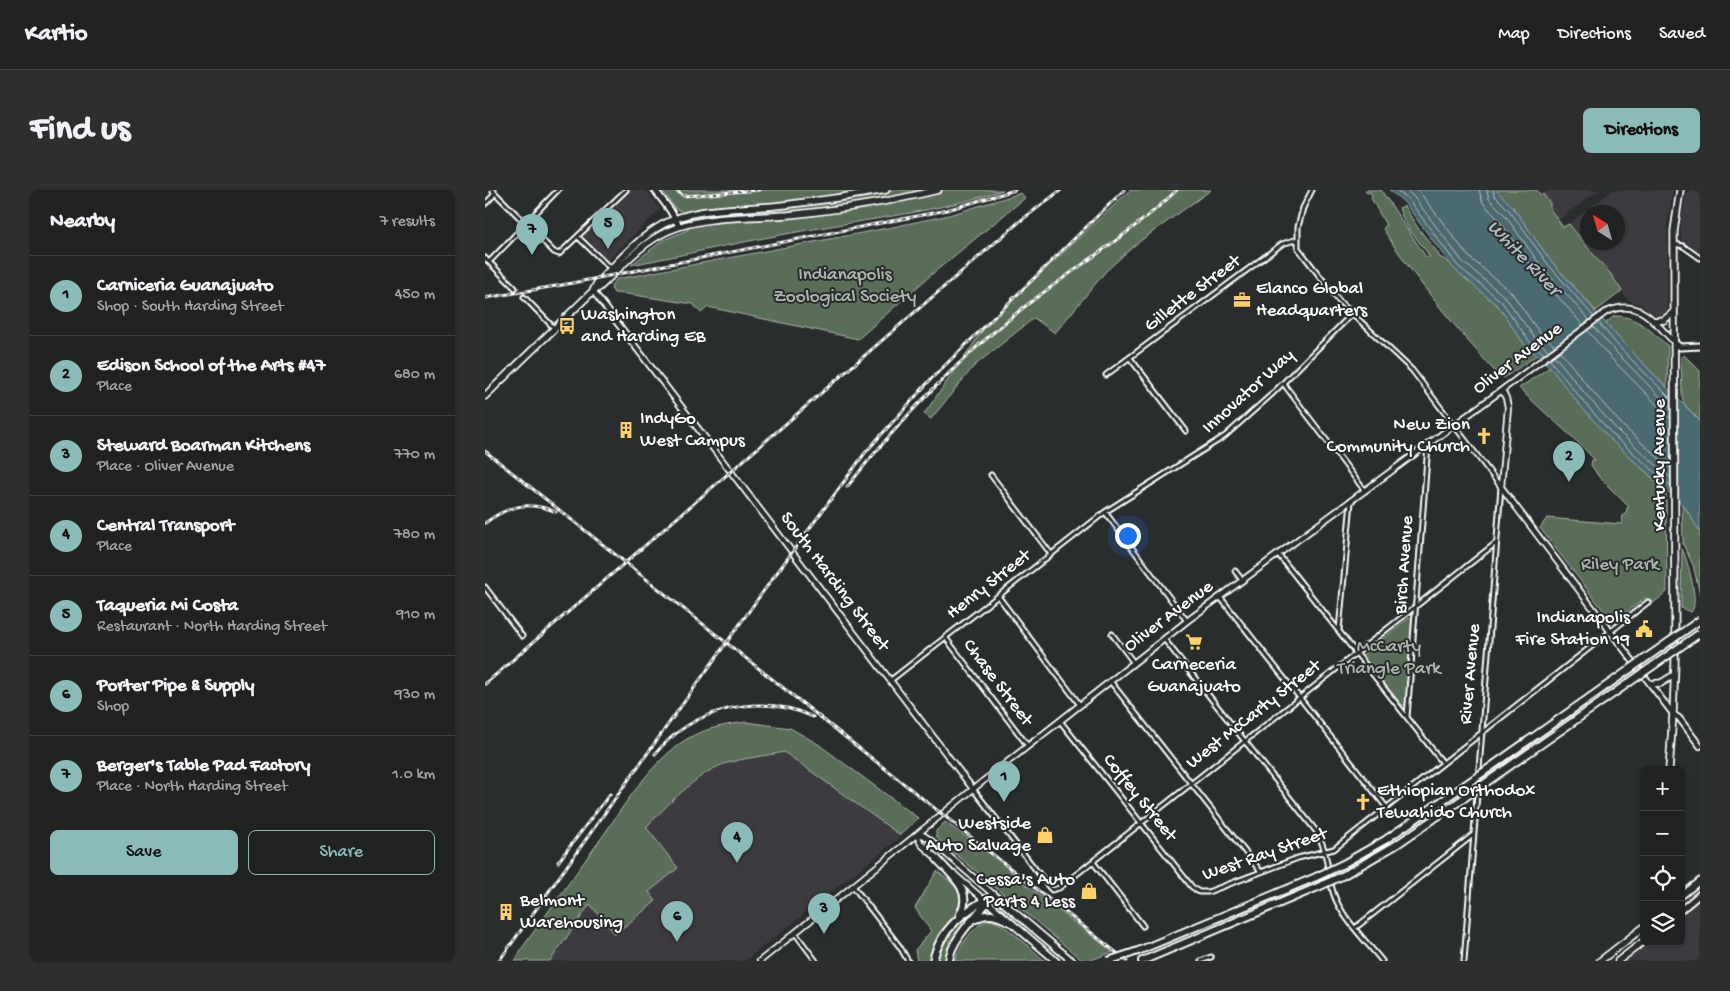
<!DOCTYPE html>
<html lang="en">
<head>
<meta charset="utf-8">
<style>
	:root { --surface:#202222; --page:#2d2f2f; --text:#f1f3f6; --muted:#a2a4a5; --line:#3d3f40; --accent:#8bbbb9 }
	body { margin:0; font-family:"Gochi Hand",sans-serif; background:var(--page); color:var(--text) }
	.controls { position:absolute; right:15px; bottom:15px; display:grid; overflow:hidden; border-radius:8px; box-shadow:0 1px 4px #0004 }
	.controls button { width:45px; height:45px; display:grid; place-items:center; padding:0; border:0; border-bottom:1px solid var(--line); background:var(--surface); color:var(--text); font:25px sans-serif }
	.compass { position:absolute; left:1095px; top:15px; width:45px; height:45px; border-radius:50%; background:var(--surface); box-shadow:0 1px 4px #0004; rotate:323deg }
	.you { position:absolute; left:642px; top:345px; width:18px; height:18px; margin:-12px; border:4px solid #fff; border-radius:50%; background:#1a73e8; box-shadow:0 0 0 8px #1a73e833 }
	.badge { display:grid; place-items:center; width:32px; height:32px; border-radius:50%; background:var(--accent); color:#111; font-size:16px; font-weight:700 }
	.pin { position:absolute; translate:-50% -41px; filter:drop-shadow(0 1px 2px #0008) }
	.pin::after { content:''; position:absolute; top:26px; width:18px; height:15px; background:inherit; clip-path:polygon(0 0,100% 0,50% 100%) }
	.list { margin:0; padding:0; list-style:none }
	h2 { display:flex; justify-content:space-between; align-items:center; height:65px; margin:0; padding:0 20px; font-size:21px }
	h2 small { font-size:16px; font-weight:400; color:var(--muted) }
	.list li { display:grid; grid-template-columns:32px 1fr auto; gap:15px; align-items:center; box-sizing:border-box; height:80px; padding:0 20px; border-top:1px solid var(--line) }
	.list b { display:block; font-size:19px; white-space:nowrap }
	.list p { margin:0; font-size:16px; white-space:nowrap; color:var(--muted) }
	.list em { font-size:16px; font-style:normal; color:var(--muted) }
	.actions { display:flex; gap:10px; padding:15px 20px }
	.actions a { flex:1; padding:11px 0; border:1px solid var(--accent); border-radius:8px; text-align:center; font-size:18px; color:var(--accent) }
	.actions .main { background:var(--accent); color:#111 }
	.icon { flex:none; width:28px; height:28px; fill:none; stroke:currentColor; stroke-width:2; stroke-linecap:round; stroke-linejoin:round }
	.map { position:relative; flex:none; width:1215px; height:771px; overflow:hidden; border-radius:8px }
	header { display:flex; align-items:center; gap:30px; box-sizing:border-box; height:70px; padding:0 25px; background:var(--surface); border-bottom:1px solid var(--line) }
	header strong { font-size:24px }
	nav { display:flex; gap:28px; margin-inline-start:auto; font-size:18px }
	.intro { display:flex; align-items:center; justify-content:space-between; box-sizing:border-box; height:120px; padding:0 30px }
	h1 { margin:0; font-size:35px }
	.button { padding:12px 22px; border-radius:8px; background:var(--accent); color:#111; font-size:18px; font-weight:700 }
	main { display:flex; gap:30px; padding:0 30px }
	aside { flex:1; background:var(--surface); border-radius:8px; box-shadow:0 1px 4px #0004 }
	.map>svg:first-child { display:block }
	.built { fill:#3e3b3f; fill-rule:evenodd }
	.green { fill:#5a6d58; stroke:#acb6ac }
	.water { fill:#4b696f; stroke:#93a5a9 }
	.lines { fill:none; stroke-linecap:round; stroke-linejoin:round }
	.shore { stroke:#b7c3c5; stroke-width:1 }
	.minor-tunnel { stroke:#3f4243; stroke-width:3; stroke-dasharray:3 1.5; stroke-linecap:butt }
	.minor-casing { stroke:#fff; stroke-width:7 }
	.tertiary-casing { stroke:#fff; stroke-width:8 }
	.secondary-casing { stroke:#fff; stroke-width:9 }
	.primary-casing { stroke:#fff; stroke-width:9 }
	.motorway-casing { stroke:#fff; stroke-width:10 }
	.minor { stroke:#2a2d2e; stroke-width:3 }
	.tertiary { stroke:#2a2d2e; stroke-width:4.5 }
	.secondary { stroke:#2a2d2e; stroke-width:5 }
	.primary { stroke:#2a2d2e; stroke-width:5.5 }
	.motorway { stroke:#2a2d2e; stroke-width:6 }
	.rail-casing { stroke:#fff; stroke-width:3 }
	.rail { stroke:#2a2d2e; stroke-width:1; stroke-dasharray:4; stroke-linecap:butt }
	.motorway-bridge-casing { stroke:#fff; stroke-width:10; stroke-linecap:butt }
	.motorway-bridge { stroke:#2a2d2e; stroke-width:6 }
	.labels { text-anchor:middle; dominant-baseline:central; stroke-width:4; stroke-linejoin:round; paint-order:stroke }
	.park-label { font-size:19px; fill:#acb6ac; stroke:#2a2d2e }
	.poi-label { font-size:19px; fill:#fff; stroke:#2a2d2e; text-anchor:start }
	.street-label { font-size:19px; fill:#fff; stroke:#2a2d2e }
	.water-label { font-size:20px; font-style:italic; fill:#aebcbe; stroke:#2a2d2e }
</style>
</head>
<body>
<header>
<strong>Kartio</strong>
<nav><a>Map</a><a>Directions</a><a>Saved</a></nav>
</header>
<div class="intro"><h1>Find us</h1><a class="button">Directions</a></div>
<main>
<aside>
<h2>Nearby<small>7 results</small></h2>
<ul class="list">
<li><span class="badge">1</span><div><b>Carniceria Guanajuato</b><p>Shop · South Harding Street</p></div><em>450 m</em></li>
<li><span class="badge">2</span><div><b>Edison School of the Arts #47</b><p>Place</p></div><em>680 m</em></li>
<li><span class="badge">3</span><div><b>Steward Boarman Kitchens</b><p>Place · Oliver Avenue</p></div><em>770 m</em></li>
<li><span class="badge">4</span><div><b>Central Transport</b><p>Place</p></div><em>780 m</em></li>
<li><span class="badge">5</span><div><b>Taqueria Mi Costa</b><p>Restaurant · North Harding Street</p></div><em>910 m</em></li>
<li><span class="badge">6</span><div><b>Porter Pipe &amp; Supply</b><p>Shop</p></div><em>930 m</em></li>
<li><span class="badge">7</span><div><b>Berger's Table Pad Factory</b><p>Place · North Harding Street</p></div><em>1.0 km</em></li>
</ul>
<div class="actions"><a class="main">Save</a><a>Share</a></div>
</aside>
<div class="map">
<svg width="1215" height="771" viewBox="0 0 1215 771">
	<rect width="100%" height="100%" fill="#2a2d2e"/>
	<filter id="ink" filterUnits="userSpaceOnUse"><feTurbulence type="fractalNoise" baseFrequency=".02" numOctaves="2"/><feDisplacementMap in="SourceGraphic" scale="10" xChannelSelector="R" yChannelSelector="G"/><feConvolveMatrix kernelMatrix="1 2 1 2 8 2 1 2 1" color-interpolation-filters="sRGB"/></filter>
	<g filter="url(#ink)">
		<path class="built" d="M145,0H161L175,19L123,70L98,45Z
			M1063,0H1114L1073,30L1065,19V13L1058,4Z
			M1128,0H1188L1182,33V124L1177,127H1172L1157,115L1144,111L1125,83L1112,69L1084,34ZM1102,22H1132V52H1102Z
			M1206,0H1215V62L1196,49V31L1201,4Z
			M299,562L415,645L413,649L260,771H65L105,714L171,711L164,703L193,678L161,637L195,603L229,578L240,574Z
			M1215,708V771H1138L1161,752H1196V723Z"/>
		<path class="green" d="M177,0H518C453,22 384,29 317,41C260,51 203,64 146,75L178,50L203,40L196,21L191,19Z
			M645,0H726L651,54L621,81L570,143L549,128L489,176L446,229L439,224L502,134Z
			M880,0H896L941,67H945C935,51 919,37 914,18L919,16L933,38L953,63L954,67L959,69L1013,116L1040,155L1052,165L1019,188L1013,185C972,139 931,91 898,39L901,35L886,8L887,6L885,2L882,3Z
			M1011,0H1052L1056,5L1058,4L1065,13V19L1078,37L1084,34L1112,69L1125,83L1137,101L1111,121L1065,70L1027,16Z
			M536,3L540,8L447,84L373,149L223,117L216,123L208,114L142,104L129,103L126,98L128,93L132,89L403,38L464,25Z
			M1129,126C1153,126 1166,141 1183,156L1182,197L1139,154L1121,133Z
			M1199,165L1215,181V231L1199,214L1197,206L1196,167Z
			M1065,177C1101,223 1135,262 1181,299L1182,402L1166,415L1160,408L1128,433L1055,338L1062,328L1137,334L1138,325L1141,324L1142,318L1144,317L1114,287L1106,275L1107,270H1110C1086,244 1059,223 1034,198Z
			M1197,314L1208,329L1215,342V404L1208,375L1198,354Z
			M1197,359C1203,371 1215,415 1206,422L1196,418Z
			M925,427L927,429V438L921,514L918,516L877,467L882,461Z
			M261,532L305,538L333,554L433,628L415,645L299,562C280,566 258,568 239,574C212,583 181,617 161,637L193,678L164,702L171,711L130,744L105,714L65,771H30L37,758C65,720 92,681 120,643C141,612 163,578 193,555C212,540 237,535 261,532Z
			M460,632L515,671L537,692L628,762L603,771H598L455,651L451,646V641Z
			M452,681C459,687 467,692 473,699C486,716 461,732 453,745C449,753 446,762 445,771H432L430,760L446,741L430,718Z
			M490,717L492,720C478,736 463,750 460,771H452C456,748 474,732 490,717Z
			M504,730C519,731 548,761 560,771H469C475,756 488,735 504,730Z"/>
		<path class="water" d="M904,0H1011L1027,16L1065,70L1139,154L1215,231V342L1200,317L1126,250L1093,213L1065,177L1040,155L1013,116L969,79L919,12Z"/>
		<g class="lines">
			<path class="shore" d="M911,0L923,9L973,76L1017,112L1044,151L1059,164
				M921,0L928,6L977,71L1021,108L1049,147L1064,161
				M933,0L983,66L1027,103L1054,142L1070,156
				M994,0L998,13L1013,29L1051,82L1098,135
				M1002,0L1004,9L1019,24L1057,77L1104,130
				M1008,0L1009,5L1024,20L1062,73L1109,127
				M1113,132L1135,158L1185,208
				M1108,136L1131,162L1185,217
				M1102,140L1125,167L1185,228
				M1075,161L1107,201L1139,237L1185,278
				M1069,165L1102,206L1134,242L1186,288
				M1064,169L1097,210L1129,246L1186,296"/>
			<path class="minor-tunnel" d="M30,98L39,107"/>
			<g class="minor-casing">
				<path id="minor" d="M7,0L69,62L74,64L141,0
					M827,0L818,18L813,37V58L854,111L927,180L1016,297L979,771
					M0,14L8,6L9,1
					M93,47L125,78
					M1190,54L1198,56L1215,68
					M0,68L30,98
					M4,72C28,48 49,24 73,0
					M39,107L69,138
					M645,168L701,241
					M621,185L797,54L813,49
					M798,193L880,301
					M506,285L566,364
					M620,322L702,431
					M793,364L958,573
					M750,381L757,390
					M0,397L37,446
					M513,406L595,515
					M735,407L902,618
					M854,440L866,312
					M627,444L649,473
					M460,447L543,556
					M679,449L831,641C844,661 841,683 849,705C857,728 882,752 897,771
					M406,490L620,322L740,246L786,205L867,124
					M625,491L776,682
					M922,527L943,255
					M575,531L707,697L714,702H723L813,668L849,659L1163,412
					M488,599L565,698L567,700L574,698L1011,353
					M608,672L658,736
					M368,696L415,757L423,771
					M870,738L988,645
					M310,743L331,771
					M716,771L726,767"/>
			</g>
			<g class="tertiary-casing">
				<path id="tertiary" d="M108,101L488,599
					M1017,200L1021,208L1023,217L1016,297L1188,524L1194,528L1215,556
					M454,670L436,654L432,645H438L444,649L509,705
					M469,684L499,710
					M275,771L492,596L702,431L1017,200L1121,122C1155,107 1169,132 1190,153"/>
			</g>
			<g class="secondary-casing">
				<path id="secondary" d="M170,0L185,20L194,36
					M1190,153L1195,157L1215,156
					M1196,706L1215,691
					M1196,720L1215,704"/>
			</g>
			<g class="primary-casing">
				<path id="primary" d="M108,101L112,93C132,73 152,49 177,35C213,15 259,20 299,15C333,11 367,6 401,0
					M1168,131L1179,130L1189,122
					M0,206L108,101L115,97C136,77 156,53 183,41C218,25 264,28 303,25C353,20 404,12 453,0
					M1166,494L1176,493L1189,485
					M1184,580L1188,524L1190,473L1189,41L1195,0
					M509,705L587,771
					M500,710L571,771
					M1115,771L1159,737
					M1133,771L1159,751"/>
			</g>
			<g class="motorway-casing">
				<path id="motorway" d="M452,669C466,685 489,701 475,724
					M858,674L900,650L980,595
					M859,685L911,655L979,608
					M491,729C503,721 513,726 525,732
					M653,761L831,687
					M448,771C455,738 482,719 509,705
					M464,771C465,750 494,723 507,707
					M657,771L833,697"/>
			</g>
			<use href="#minor" class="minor"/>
			<use href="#tertiary" class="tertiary"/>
			<use href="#secondary" class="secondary"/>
			<use href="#primary" class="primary"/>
			<use href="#motorway" class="motorway"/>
			<g class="rail-casing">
				<path id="rail" d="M190,0L199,6L274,0
					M0,108L77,95L427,27L462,20L530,0
					M0,261L642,771
					M362,297C414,231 472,170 538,118C589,78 645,45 692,0
					M0,333C22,316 44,310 71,322
					M0,494L534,32L576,0
					M170,564C208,518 274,502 328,527
					M73,672L111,622L125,604
					M14,771L272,410L380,263L447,188L639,0"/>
			</g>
			<use href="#rail" class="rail"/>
			<g class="motorway-bridge-casing">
				<path id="motorway-bridge" d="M980,595L1215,430
					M979,608L1215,443
					M831,687L858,674
					M833,697L859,685
					M623,771L653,761"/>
			</g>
			<use href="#motorway-bridge" class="motorway-bridge"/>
		</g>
	</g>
	<defs>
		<g id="office-bare" transform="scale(1.35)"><path d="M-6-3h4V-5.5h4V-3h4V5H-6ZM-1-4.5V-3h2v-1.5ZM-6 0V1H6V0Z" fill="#ffd166" stroke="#2a2d2e" stroke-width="2.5" paint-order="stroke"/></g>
		<g id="bus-bare" transform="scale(1.35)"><path d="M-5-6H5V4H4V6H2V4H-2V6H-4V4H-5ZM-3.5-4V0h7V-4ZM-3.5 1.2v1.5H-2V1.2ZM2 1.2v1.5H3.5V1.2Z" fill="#ffd166" stroke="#2a2d2e" stroke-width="2.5" paint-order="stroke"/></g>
		<g id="building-bare" transform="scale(1.35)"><path d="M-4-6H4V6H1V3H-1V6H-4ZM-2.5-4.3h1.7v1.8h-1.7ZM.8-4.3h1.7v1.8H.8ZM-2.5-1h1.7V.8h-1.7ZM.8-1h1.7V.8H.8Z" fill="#ffd166" stroke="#2a2d2e" stroke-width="2.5" paint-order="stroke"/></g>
		<g id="church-bare" transform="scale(1.35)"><path d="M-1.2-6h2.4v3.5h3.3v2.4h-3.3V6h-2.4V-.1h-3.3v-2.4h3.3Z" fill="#ffd166" stroke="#2a2d2e" stroke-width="2.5" paint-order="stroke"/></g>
		<g id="civic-bare" transform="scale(1.35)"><path d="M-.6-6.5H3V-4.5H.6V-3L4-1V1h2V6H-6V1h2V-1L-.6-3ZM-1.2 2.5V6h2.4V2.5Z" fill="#ffd166" stroke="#2a2d2e" stroke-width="2.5" paint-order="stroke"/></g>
		<g id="supermarket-bare" transform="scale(1.35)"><path d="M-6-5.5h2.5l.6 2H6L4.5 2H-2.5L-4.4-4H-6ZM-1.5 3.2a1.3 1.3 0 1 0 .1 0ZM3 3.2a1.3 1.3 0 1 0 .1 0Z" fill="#ffd166" stroke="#2a2d2e" stroke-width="2.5" paint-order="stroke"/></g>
		<g id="shop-bare" transform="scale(1.35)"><path d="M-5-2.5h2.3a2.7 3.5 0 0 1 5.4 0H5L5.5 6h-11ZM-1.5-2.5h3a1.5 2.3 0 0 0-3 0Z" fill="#ffd166" stroke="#2a2d2e" stroke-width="2.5" paint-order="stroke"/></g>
	</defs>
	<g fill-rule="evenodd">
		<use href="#office-bare" x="757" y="110"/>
		<use href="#bus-bare" x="82" y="136"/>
		<use href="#building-bare" x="141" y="240"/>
		<use href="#church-bare" x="999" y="246"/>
		<use href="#civic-bare" x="1159" y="439"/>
		<use href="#supermarket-bare" x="709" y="452"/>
		<use href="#church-bare" x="878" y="612"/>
		<use href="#shop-bare" x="560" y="645"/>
		<use href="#shop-bare" x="604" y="701"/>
		<use href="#building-bare" x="21" y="722"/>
	</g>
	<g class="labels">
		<g class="park-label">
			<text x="360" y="85">Indianapolis<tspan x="360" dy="22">Zoological Society</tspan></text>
			<text x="1135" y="375">Riley Park</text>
			<text x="904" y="457">McCarty<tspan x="904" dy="22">Triangle Park</tspan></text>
		</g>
		<g class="poi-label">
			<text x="771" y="99">Elanco Global<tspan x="771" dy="22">Headquarters</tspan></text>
			<text x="96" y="125">Washington<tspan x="96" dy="22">and Harding EB</tspan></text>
			<text x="155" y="229">IndyGo<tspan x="155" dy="22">West Campus</tspan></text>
			<text x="985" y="235" text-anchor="end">New Zion<tspan x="985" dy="22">Community Church</tspan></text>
			<text x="1145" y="428" text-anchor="end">Indianapolis<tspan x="1145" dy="22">Fire Station 19</tspan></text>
			<text x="709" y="475" text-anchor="middle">Carneceria<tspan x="709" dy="22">Guanajuato</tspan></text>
			<text x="892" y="601">Ethiopian Orthodox<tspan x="892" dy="22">Tewahido Church</tspan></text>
			<text x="546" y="634" text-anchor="end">Westside<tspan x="546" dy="22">Auto Salvage</tspan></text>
			<text x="590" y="690" text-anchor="end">Cessa's Auto<tspan x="590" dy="22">Parts 4 Less</tspan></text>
			<text x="35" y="711">Belmont<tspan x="35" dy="22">Warehousing</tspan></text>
		</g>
		<g class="street-label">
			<text transform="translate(708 104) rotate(-37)">Gillette Street</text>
			<text transform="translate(1033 169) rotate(-37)">Oliver Avenue</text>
			<text transform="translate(764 202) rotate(-42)">Innovator Way</text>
			<text transform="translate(1175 275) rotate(-90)">Kentucky Avenue</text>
			<text transform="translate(920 375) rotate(-86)">Birch Avenue</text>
			<text transform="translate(349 392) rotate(53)">South Harding Street</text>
			<text transform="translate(504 395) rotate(-38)">Henry Street</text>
			<text transform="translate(684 427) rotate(-37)">Oliver Avenue</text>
			<text transform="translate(986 484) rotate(-85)">River Avenue</text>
			<text transform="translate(512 493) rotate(53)">Chase Street</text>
			<text transform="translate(769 525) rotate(-38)">West McCarty Street</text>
			<text transform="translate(654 608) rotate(51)">Coffey Street</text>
			<text transform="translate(780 665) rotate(-19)">West Ray Street</text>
		</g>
		<g class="water-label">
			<text transform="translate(1038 69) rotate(46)">White River</text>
		</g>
	</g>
</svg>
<div class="controls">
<button>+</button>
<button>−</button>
<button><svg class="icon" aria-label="locate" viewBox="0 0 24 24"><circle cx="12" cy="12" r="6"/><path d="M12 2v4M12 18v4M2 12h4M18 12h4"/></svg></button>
<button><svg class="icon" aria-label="layers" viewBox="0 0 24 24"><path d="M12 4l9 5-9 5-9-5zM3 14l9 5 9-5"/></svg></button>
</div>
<svg class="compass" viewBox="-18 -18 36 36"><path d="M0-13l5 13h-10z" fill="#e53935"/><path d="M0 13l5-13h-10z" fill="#a2a4a5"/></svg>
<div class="you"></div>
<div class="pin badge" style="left:519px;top:612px">1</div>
<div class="pin badge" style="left:1084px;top:292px">2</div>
<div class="pin badge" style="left:339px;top:744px">3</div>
<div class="pin badge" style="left:252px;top:673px">4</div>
<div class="pin badge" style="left:123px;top:59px">5</div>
<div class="pin badge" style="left:192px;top:752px">6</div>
<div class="pin badge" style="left:47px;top:65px">7</div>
</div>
</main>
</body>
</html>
